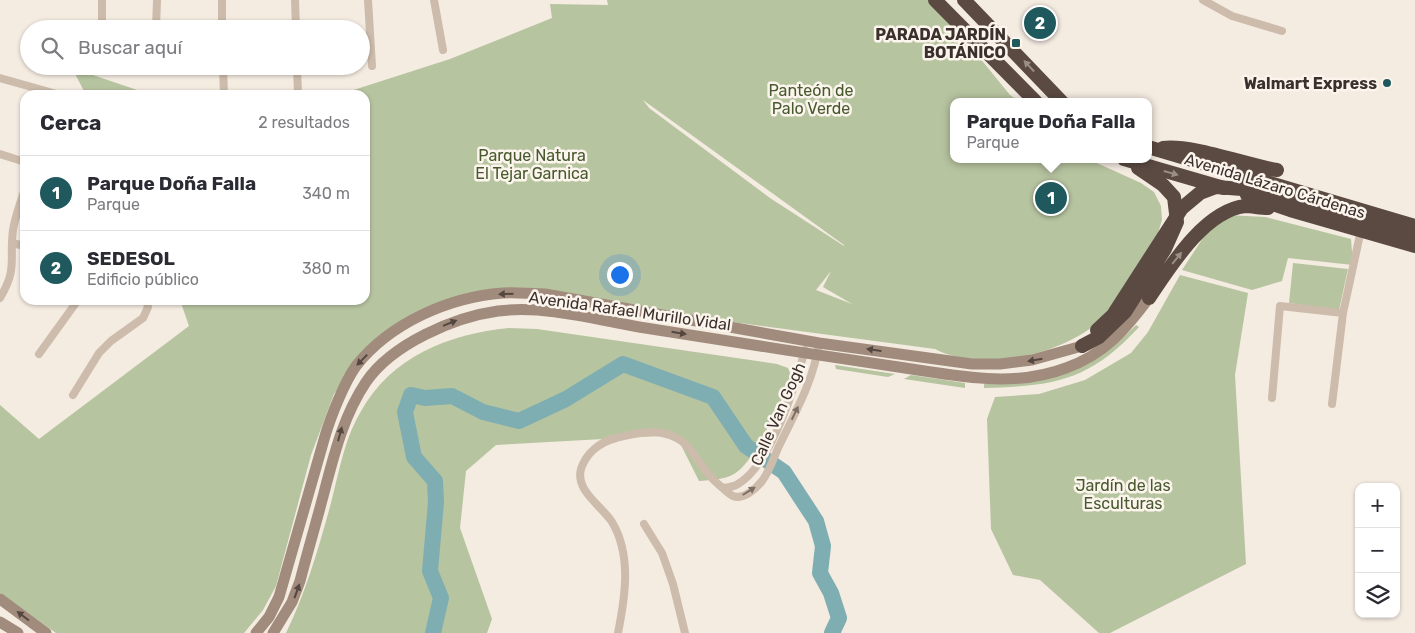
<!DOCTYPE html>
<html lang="es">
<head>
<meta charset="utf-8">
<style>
	:root { --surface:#fff; --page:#f7f7f7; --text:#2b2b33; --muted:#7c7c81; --line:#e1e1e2; --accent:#1f585d }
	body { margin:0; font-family:Rubik,sans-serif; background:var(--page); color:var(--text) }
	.controls { position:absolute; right:15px; bottom:15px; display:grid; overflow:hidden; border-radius:10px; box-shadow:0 1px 4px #0004 }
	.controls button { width:45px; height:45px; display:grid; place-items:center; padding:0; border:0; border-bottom:1px solid var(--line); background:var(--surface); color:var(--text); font:25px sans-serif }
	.you { position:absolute; left:619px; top:274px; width:18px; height:18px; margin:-12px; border:4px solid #fff; border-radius:50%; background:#1a73e8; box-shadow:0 0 0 8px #1a73e833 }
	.badge { display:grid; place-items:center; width:32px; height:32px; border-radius:50%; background:var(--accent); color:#fff; font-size:16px; font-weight:700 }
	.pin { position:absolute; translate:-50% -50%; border:2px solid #fff; box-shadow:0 1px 5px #0006 }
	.popup { position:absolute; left:950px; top:98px; width:202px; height:65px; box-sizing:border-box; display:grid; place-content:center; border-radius:10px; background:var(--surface); filter:drop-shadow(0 1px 4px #0005); font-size:16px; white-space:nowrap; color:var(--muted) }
	.popup b { font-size:19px; color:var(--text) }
	.popup::after { content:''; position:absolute; left:50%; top:100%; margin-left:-10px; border:10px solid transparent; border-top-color:var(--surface) }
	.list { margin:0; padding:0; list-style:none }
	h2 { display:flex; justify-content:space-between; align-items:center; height:65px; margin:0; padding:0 20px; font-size:21px }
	h2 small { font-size:16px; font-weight:400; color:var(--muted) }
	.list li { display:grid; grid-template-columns:32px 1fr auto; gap:15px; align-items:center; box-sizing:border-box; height:75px; padding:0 20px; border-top:1px solid var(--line) }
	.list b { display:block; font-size:19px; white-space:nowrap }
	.list p { margin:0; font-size:16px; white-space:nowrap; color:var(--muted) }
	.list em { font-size:16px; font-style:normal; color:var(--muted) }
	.icon { flex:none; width:28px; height:28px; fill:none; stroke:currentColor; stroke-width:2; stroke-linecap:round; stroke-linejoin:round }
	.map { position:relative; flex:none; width:1415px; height:633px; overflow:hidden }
	.search { position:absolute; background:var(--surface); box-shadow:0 1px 4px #0004; left:20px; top:20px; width:350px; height:55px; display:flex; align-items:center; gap:12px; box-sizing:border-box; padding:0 18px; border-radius:28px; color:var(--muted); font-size:19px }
	.panel { position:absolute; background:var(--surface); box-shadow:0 1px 4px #0004; left:20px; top:90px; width:350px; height:215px; border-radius:15px }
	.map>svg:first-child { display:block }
	.green { fill:#b7c4a0; fill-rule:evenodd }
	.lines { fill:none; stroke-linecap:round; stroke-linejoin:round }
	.river { stroke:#7faeb2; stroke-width:16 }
	.street { stroke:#cdbcac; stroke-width:8 }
	.secondary { stroke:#a18b7d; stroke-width:11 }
	.highway { stroke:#5b4a42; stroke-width:14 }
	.highway-bridge { stroke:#5b4a42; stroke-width:14 }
	.oneway { fill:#9b8e86 }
	.oneway2 { fill:#544740 }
	.oneway3 { fill:#7d6f65 }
	.poi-dot { fill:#1f585d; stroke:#fbf5ed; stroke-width:2 }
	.labels { text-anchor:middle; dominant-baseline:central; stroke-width:5; stroke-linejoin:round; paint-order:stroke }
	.poi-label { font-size:16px; font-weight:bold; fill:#3b302b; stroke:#fbf5ed; text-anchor:end }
	.park-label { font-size:16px; fill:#48592e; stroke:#fbf5ed }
	.street-label { font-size:16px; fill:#3b302b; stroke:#fbf5ed }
</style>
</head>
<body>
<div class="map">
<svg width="1415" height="633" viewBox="0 0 1415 633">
	<rect width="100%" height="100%" fill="#f4ebe1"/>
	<path class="green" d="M607,0H928L962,36L1010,95L1020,102H954V159H1088L1141,183L1154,192L1161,206L1162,220L1158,233C1142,259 1127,289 1107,313C1072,354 983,374 935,349L499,291L409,318L350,372L334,394L311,455L276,586L263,610L244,633H56L0,593V405L39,439L189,326L180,300H365V95H338L450,59L552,18L550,4L608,5ZM643,100L844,245V246L770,198L649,108ZM831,271L823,287L852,304L816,290Z
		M72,68L152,95H86Z
		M1227,215L1265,217L1351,239L1353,265L1288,258L1282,281L1252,290L1182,270L1205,235Z
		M1293,263L1348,269L1339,310L1289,303Z
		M1180,275L1248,293L1235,375L1246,564L1110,633H1099L1040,580L1013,575L991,529L987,419L995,397L1039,394L1085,380L1131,353L1148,332Z
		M1136,325L1139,327C1089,381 1055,386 984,388V384C1053,383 1087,375 1136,325Z
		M509,328L537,329L777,364L788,368L792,378C780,402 755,462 734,474C724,480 710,480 699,481L676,435L496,445L466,471L460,528L492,619L487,633H286C306,592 319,547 331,503C339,473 344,440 360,413C391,356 449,334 509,328Z
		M835,365L895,374L888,377L836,369Z
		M911,375L965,383V388L904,379Z"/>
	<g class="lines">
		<path class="river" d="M433,633L441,598L430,571L436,502L435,481L414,457L405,412L411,395L425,398L452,396L483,412L519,421L566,399L623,364L713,397L746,446L784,472L816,521L823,546L820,573L831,593L839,618L832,633"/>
		<path class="street" d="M222,0V29
			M295,0L296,29
			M368,0L372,66
			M434,0L443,50
			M1203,0L1232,16L1282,31
			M102,29V0
			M156,29L157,0
			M223,66L224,95
			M297,66L298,95
			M0,78L60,95
			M0,154L25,162
			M12,243L25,246
			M0,298C18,268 9,260 13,230C15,216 21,202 25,188
			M39,354L78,300
			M73,395L99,353L111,341L143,318L148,307L146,300
			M1272,398L1280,306L1343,313
			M1332,404L1343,313L1361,230
			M723,488C728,487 734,487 738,484C772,464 795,386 805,350
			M644,524L662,553L673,584L685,633
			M618,633C625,598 632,555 612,522C602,506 575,491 581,469C586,453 600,442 616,438C641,431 671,426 690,449C699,461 706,474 718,484C722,487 728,494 733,496C743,500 756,489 762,481C770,471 774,456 780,444C796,411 814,379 819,343"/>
		<path class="secondary" d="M0,599L46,633
			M0,622L18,633
			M256,633L269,617L279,597L325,436C331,416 344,383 356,366C390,323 449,297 503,293C516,292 531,294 545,294L819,343L972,364H1000L1032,360L1082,346
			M273,633L292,602L300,581C308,550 317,520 325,489C335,451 344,415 366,382C392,344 454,317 498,311C544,305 594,319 639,327C728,341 816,355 905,368C958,376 1014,388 1066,368C1105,354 1125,330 1149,298"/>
		<path class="highway" d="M935,0L1036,102
			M964,0L1062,102
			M1148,147L1415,226
			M1163,148C1191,144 1246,165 1277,170
			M1124,159L1224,188
			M1247,195L1290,210L1415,246
			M1149,298C1170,267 1204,211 1245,206C1252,206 1260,208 1268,208
			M1082,346L1099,337L1125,312L1165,249L1177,222L1174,197L1163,185L1138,168"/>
		<path class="highway-bridge" d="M1097,330L1113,315L1182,208L1200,193L1216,187L1242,189L1284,199L1415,238"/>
	</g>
	<defs><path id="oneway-solid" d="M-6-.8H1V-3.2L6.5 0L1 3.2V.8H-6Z" transform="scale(1.25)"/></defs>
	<g class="oneway">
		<use href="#oneway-solid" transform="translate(1029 66) rotate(-133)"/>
		<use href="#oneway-solid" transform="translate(1171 173) rotate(16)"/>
		<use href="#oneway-solid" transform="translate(1177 258) rotate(-51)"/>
	</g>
	<g class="oneway2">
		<use href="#oneway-solid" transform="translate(506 294) rotate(178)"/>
		<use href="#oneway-solid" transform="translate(450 323) rotate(-22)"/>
		<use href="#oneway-solid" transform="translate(679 333) rotate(9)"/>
		<use href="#oneway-solid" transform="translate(874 350) rotate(-172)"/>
		<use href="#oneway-solid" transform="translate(362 360) rotate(134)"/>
		<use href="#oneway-solid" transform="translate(1035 360) rotate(170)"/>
		<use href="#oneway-solid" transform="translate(340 434) rotate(-75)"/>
		<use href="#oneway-solid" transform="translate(297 591) rotate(-70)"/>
		<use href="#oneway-solid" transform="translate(23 616) rotate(-143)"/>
	</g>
	<g class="oneway3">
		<use href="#oneway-solid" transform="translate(795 413) rotate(-64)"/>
		<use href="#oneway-solid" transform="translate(749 491) rotate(-32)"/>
	</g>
	<g class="poi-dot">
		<rect x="1011" y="38" width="10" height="10" rx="2.5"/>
		<circle cx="1387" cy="83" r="5"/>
	</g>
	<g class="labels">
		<g class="poi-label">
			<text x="1006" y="34">PARADA JARDÍN<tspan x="1006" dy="18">BOTÁNICO</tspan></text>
			<text x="1377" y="83">Walmart Express</text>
		</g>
		<g class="park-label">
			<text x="811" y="90">Panteón de<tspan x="811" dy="18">Palo Verde</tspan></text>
			<text x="532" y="155">Parque Natura<tspan x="532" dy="18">El Tejar Garnica</tspan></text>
			<text x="1123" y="485">Jardín de las<tspan x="1123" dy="18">Esculturas</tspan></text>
		</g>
		<g class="street-label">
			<text transform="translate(1275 186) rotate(17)">Avenida Lázaro Cárdenas</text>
			<text transform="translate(630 311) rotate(8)">Avenida Rafael Murillo Vidal</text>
			<text transform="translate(778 414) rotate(-66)">Calle Van Gogh</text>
		</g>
	</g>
</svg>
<div class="controls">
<button>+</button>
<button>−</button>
<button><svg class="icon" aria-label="layers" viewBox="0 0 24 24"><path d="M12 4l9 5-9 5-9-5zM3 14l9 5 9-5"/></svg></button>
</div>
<div class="you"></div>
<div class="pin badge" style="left:1051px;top:198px">1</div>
<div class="popup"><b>Parque Doña Falla</b>Parque</div>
<div class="pin badge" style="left:1040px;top:23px">2</div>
<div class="search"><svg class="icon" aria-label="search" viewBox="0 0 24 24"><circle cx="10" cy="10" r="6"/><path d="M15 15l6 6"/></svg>Buscar aquí</div>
<section class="panel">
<h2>Cerca<small>2 resultados</small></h2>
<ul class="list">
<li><span class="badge">1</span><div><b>Parque Doña Falla</b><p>Parque</p></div><em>340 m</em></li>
<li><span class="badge">2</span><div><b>SEDESOL</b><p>Edificio público</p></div><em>380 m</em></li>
</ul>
</section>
</div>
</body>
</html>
